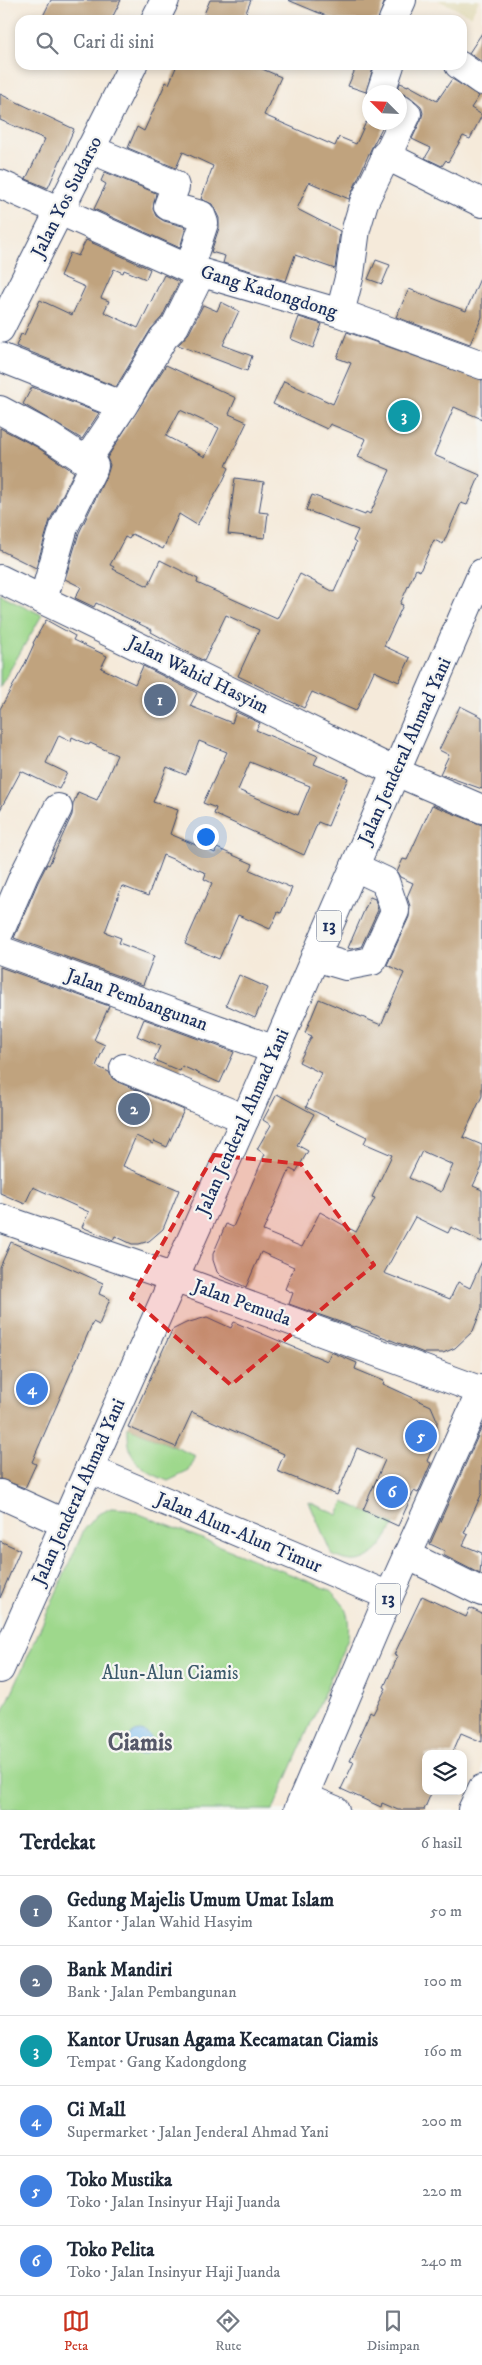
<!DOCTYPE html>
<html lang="id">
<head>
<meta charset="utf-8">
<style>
	:root { --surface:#fff; --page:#f6f6f7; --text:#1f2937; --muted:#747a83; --line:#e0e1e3; --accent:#c8321e }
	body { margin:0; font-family:"IM FELL DW Pica",serif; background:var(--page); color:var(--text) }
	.controls { position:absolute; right:15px; bottom:15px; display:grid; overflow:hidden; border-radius:10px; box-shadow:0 2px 8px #0003 }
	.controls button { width:45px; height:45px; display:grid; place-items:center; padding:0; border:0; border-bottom:1px solid var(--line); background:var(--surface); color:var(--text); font:25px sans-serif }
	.compass { position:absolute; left:362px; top:85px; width:45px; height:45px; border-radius:50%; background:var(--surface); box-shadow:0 2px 8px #0003; rotate:294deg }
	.you { position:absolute; left:205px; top:836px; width:18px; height:18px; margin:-12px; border:4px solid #fff; border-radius:50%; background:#1a73e8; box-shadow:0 0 0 8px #1a73e833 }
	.badge { display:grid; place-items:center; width:32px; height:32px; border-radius:50%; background:var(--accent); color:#fff; font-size:16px; font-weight:700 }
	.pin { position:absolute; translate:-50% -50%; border:2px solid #fff; box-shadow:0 1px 5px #0006 }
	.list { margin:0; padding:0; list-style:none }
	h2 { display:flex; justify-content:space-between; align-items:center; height:65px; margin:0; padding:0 20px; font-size:21px }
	h2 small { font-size:16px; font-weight:400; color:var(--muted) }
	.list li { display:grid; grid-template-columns:32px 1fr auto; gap:15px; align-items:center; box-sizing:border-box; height:70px; padding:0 20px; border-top:1px solid var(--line) }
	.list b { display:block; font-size:19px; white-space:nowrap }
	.list p { margin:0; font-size:16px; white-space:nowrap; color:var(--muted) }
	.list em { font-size:16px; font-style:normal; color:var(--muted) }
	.icon { flex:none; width:28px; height:28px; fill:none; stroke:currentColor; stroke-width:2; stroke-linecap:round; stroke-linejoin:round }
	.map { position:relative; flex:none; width:482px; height:1810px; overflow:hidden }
	.search { position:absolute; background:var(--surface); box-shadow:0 2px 8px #0003; left:15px; right:15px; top:15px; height:55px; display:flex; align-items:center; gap:12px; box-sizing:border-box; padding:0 18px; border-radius:15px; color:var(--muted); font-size:19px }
	.sheet { height:485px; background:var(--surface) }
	nav { display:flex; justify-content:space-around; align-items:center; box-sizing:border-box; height:70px; border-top:1px solid var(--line); background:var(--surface); font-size:14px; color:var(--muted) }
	nav a { display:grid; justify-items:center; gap:2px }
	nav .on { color:var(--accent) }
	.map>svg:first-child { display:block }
	.built { fill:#e2dcba }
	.green { fill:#9ed88c; stroke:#5c8475 }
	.water { fill:#79bbee; stroke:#4a75a6 }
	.building { fill:#c0a37e; fill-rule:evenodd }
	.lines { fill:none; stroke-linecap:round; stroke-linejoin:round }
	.minor-casing { stroke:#3c4b71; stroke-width:30 }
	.major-casing { stroke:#3c4b71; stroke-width:30 }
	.highway-casing { stroke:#3c4b71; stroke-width:30 }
	.minor { stroke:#fff; stroke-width:28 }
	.major { stroke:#fff; stroke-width:28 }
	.highway { stroke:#fff; stroke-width:28 }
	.marked { fill:#d62828; fill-opacity:0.2; stroke:#d62828; stroke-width:4; stroke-dasharray:10 6; stroke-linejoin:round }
	.labels { text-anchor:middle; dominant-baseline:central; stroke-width:4.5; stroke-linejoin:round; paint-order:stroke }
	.shield { fill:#f6f6f2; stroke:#5d6b8a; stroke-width:1 }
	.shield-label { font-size:18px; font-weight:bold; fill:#1b2f5e }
	.street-label { font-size:19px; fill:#1b2f5e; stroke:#f6f6f2 }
	.park-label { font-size:19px; fill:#3c596a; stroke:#f6f6f2 }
	.district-label { font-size:24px; font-weight:bold; fill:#555869; stroke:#f6f6f2 }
</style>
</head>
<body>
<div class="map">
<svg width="482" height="1810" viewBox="0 0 482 1810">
	<rect width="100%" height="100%" fill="#f6f6f2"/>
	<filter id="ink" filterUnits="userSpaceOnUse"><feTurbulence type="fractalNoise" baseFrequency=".02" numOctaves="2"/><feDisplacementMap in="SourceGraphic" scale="10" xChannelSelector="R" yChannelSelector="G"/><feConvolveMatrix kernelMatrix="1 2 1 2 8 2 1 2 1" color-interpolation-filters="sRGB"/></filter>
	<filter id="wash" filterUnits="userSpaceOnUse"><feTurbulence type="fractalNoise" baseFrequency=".0096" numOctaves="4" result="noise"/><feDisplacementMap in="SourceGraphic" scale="20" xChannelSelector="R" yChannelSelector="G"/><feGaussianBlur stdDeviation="1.12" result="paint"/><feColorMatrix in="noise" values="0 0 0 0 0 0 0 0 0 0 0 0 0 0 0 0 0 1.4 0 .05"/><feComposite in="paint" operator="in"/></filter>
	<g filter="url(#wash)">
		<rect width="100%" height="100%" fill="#f5eada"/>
		<path class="built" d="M438,0H479L471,16Z"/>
		<path class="green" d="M0,594L42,615L0,687Z
			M128,1427L196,1456L189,1471L168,1481C139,1469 127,1461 128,1427Z
			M309,1502L338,1515L344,1502L394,1524C381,1551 364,1572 332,1555Z
			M111,1508L127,1509L330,1590C347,1606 350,1615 348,1638L273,1810H0V1719L84,1530L97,1515Z"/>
		<path class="water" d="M128 1743a12 12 0 1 1 24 0a12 12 0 1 1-24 0Z"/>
		<g id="blocks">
			<path class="building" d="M51,0H121L111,20H41Z
				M210,0H251L243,20H218L204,14Z
				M288,0H385L378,20H336Z
				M482,33V62L469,53Z
				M177,65H253L281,77L264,115L335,146L339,137L356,144L366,122H385L371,149L349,199L309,182L297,209L340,231L335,269L295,255L286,281L223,263L225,256L211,252L219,228V218L212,204L201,199L213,166L183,152L176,168L128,148L137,127L144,131L166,82L169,84Z
				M357,65H374L366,92L348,86Z
				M452,79L479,96L471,108L482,115L470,139L463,136L448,162L446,160L442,166L425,158L431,148L412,139L421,120L423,113L421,106L409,96L397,92L400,83L408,86V85L437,101Z
				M0,94L74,129L48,188L26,179L45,139L0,120Z
				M105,172L156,193L153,209L156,216L164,221L186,227L180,248L94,209L106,184L101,181Z
				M86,240L150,269L146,279L124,270L123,273L114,269L101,298L109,301L104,312L138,328L164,275L179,282L162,317L151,329L116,387L16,346L21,334L24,335L40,300L72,315L85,287L60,276L70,253L78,256Z
				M376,260L390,265L382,284L368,279Z
				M482,274V317L470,344L396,317L409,289L466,311Z
				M221,302L239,311L223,345L252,356L247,371L178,345L189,333L203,305L217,311Z
				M299,317L322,324L313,348L291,339Z
				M347,332L482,380V419L454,407L434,455L480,475L467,505L461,503L443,544L434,540L420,571L416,569L400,604L403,605L384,646L410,658L399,682L374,671L356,711L312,692L304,708L238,676L259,630L226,615L204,661L151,632L152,630L96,603L94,607L75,598L81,587L65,579L79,533L108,472L110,465L107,458L166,365L236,398L229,414L247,422L226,466L229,468L222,483L197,525L179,514L163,549L132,534L129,539L125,537L110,565L114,567L113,569L148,586L160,560L198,579L197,583L277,619L300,574L334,592L356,543L353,541L358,530L306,510L312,495L365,515L366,512L370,514L390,470L358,457L366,439L330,424L327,429L273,404L284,381L333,404L351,363L337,358ZM180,410L219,428L205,457L166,436Z
				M32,387L99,413L82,439L23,404Z
				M0,428L37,447L74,472L50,520L36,568L0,550Z
				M235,478L264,482L259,512L268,513L265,538L228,534Z
				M46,620L75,636L73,640L107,656L101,668L135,684L143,666L197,693L190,706L232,723L236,712L260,723L256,730L318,756L314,764L348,778L328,826L318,822L304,855L214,814L216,808L203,803L227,752L199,741L186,775L167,767L153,802L178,810L170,834L215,853L217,848L253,864L250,870L292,888L281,913L278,912L270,929L238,915L219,959L185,944L212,883L204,879L206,873L163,855L148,896L122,886L105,932L121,938L119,943L154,956L143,985L14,938L38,882L47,864L49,865L72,815L73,804L78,792L97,800L117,755L90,743L89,745L72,737L71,741L59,735L46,763L67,773L59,789L21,771L0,810V709L24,666L34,644L33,643ZM250,762L310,786L298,815L238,790Z
				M460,706L482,717V789L440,774L449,755L439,750Z
				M432,805L482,825V1096L463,1137L482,1145V1167L473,1186L482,1190V1242L451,1227L448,1233L415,1217L384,1273L450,1299L458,1282L470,1288L482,1261V1308L473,1331L455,1348L443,1353H424L355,1326L354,1327L289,1304L293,1293L285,1289L294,1267L261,1252L246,1287L221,1276L217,1272L213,1260V1254L226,1224L233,1227L265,1154L257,1149L271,1125L263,1120L277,1094L314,1114L297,1145L308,1151L296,1172L290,1169L263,1231L302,1247L320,1212L356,1232L375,1198L372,1197L392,1155L364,1143L367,1137L306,1107L321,1073L299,1062L312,1036L305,1033L319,999L381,1025L404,973L387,965L409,917L410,906L407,897L413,883L400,877L397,872L403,859L407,860ZM422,1151L453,1165L441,1192L409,1178Z
				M370,897L375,899L378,910L361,947L351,949L348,948Z
				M0,967L109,1006L94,1040L105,1045L96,1066L109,1072L112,1078L118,1082L184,1110L167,1147L154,1141L153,1144L136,1136L123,1166L179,1190L163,1229L149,1241L139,1244H132L115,1236L113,1240L82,1227L89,1212L33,1187L25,1204L0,1193Z
				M239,975L268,988L255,1018L226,1005Z
				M144,1019L234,1052L220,1083L182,1066L180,1071L154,1060L160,1046L137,1036Z
				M11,1242L103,1283L99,1294L110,1299L99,1325L93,1322L32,1462L36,1464L25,1488L0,1479V1267Z
				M207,1317L231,1328L234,1322L327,1361L331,1352L357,1363L355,1369L384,1381L383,1384L431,1406L437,1420L436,1440L427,1461L431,1463L418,1493L414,1491L398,1526L363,1510L385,1460L357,1448L337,1495L277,1471L284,1454L192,1412L176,1447L128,1427L172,1330L186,1323Z
				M482,1427V1493L464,1533L468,1535L463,1545L482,1553L480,1574L443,1555L445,1551L430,1544Z
				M0,1541L20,1550L0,1598Z
				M422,1596L466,1617L470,1608L482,1614V1742L461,1733L452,1754H426V1791H432L424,1810H398L382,1803L381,1807L341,1789L354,1762L350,1761L361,1737L359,1736L370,1712L373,1714L386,1688L384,1687L398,1656L394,1655Z"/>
		</g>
	</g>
	<g filter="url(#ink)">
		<use href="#blocks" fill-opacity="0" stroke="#3c4b71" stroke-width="1"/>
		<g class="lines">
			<g class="minor-casing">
				<path id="minor" d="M393,20L402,0
					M459,65L482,81
					M381,92L390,65
					M90,149L174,184L175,187L168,206L201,215L204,223L189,269
					M385,155L482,203
					M0,184L189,269L340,313L482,365
					M340,313L350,274L356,229L364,202L407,114L400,109
					M0,357L123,406
					M0,410L45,434L94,466L64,527L43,600
					M87,460L123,406L164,337L175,326L201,273
					M0,579L396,772L482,809
					M0,931L24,875L58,808
					M0,950L275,1050
					M315,957L346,966L372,961L395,911L385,881L355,867
					M124,1068L245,1119
					M0,1218L174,1278L482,1391
					M89,1469L389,1596
					M0,1494L64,1523
					M407,1555L482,1592
					M472,1810L482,1789"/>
			</g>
			<g class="major-casing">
				<path id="major" d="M155,20L165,0
					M0,329L133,65
					M304,1797L335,1810"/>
			</g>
			<g class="highway-casing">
				<path id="highway" d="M0,1669L245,1119L482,573
					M298,1810L389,1596L482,1389"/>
			</g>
			<use href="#minor" class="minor"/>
			<use href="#major" class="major"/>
			<use href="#highway" class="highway"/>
		</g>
	</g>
	<path class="marked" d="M214,1155L301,1164L374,1265L231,1385L131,1298Z"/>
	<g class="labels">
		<g class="shield">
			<rect x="316.5" y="910.5" width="25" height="31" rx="4"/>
			<rect x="375.5" y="1583.5" width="25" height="31" rx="4"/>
		</g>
		<g class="shield-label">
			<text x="329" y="926">13</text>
			<text x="388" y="1599">13</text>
		</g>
		<g class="street-label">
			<text transform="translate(67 197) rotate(-63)">Jalan Yos Sudarso</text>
			<text transform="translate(269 292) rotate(17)">Gang Kadongdong</text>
			<text transform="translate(198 675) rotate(26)">Jalan Wahid Hasyim</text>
			<text transform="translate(405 751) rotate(-66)">Jalan Jenderal Ahmad Yani</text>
			<text transform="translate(137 1000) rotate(20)">Jalan Pembangunan</text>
			<text transform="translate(243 1122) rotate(-66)">Jalan Jenderal Ahmad Yani</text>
			<text transform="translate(242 1303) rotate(20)">Jalan Pemuda</text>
			<text transform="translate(79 1492) rotate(-66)">Jalan Jenderal Ahmad Yani</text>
			<text transform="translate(239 1533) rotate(23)">Jalan Alun-Alun Timur</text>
		</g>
		<g class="park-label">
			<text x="170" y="1673">Alun-Alun Ciamis</text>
		</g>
		<g class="district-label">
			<text x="140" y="1743">Ciamis</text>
		</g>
	</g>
</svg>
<div class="controls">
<button><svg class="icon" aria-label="layers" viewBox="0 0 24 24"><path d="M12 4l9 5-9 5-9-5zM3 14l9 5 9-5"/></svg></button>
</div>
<svg class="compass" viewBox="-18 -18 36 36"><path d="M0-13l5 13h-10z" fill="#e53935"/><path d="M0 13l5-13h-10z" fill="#747a83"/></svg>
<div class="you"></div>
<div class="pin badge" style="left:160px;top:700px;background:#5c6f8a">1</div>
<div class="pin badge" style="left:134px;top:1109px;background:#5c6f8a">2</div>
<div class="pin badge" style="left:404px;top:416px;background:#0f9aa8">3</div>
<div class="pin badge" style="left:32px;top:1389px;background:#3f7fe0">4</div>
<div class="pin badge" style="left:421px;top:1436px;background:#3f7fe0">5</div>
<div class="pin badge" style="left:392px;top:1492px;background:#3f7fe0">6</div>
<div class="search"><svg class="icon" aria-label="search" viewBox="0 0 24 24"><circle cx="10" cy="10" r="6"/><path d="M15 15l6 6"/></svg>Cari di sini</div>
</div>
<section class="sheet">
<h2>Terdekat<small>6 hasil</small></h2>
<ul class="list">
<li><span class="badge" style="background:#5c6f8a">1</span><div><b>Gedung Majelis Umum Umat Islam</b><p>Kantor · Jalan Wahid Hasyim</p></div><em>50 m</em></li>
<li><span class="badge" style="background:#5c6f8a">2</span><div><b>Bank Mandiri</b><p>Bank · Jalan Pembangunan</p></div><em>100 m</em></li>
<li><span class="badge" style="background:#0f9aa8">3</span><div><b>Kantor Urusan Agama Kecamatan Ciamis</b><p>Tempat · Gang Kadongdong</p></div><em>160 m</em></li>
<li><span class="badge" style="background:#3f7fe0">4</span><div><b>Ci Mall</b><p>Supermarket · Jalan Jenderal Ahmad Yani</p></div><em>200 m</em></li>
<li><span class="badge" style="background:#3f7fe0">5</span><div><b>Toko Mustika</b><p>Toko · Jalan Insinyur Haji Juanda</p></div><em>220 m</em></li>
<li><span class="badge" style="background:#3f7fe0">6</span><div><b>Toko Pelita</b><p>Toko · Jalan Insinyur Haji Juanda</p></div><em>240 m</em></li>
</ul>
</section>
<nav>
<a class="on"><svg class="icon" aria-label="map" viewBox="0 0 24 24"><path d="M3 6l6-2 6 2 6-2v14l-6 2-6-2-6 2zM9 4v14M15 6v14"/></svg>Peta</a>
<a><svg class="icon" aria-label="directions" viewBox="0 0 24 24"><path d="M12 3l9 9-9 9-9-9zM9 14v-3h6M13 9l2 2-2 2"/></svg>Rute</a>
<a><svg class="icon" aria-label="saved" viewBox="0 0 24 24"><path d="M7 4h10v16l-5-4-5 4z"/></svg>Disimpan</a>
</nav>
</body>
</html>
